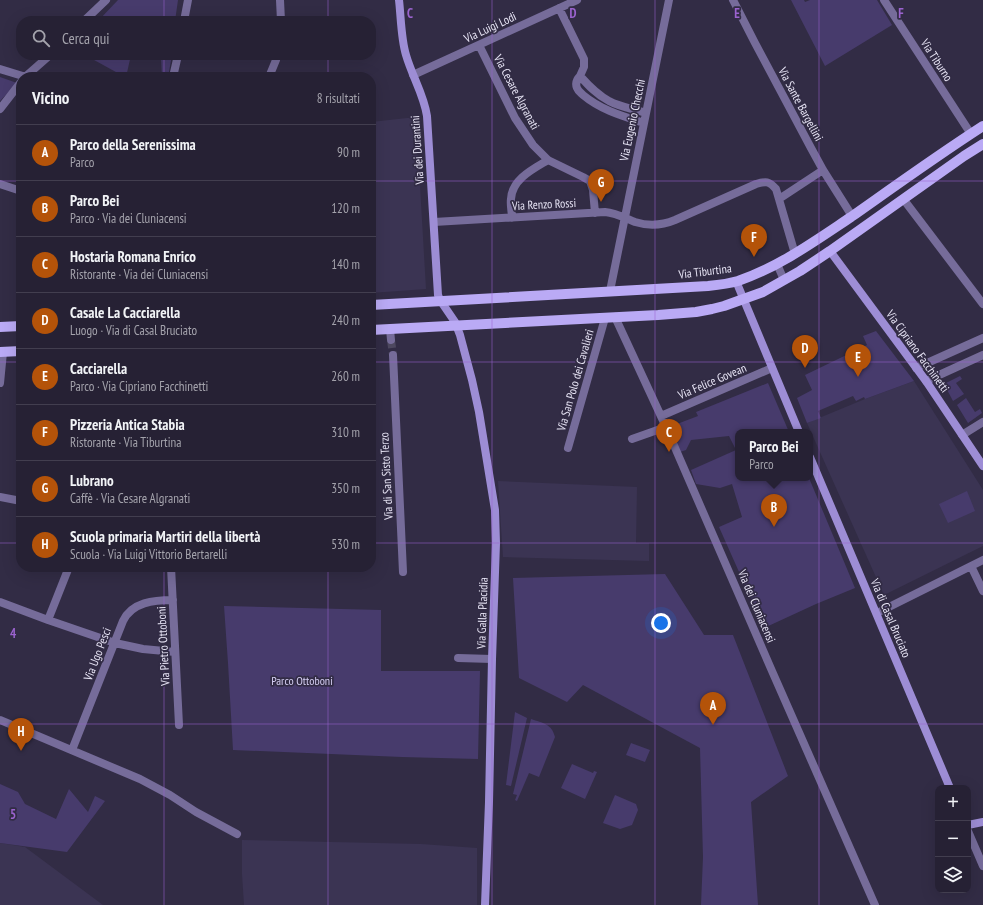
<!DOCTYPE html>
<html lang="it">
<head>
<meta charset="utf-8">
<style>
	:root { --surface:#262134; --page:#2e293c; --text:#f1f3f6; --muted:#a4a3ac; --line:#423e4f; --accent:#b45309 }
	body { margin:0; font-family:"PT Sans Narrow",sans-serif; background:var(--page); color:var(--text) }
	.controls { position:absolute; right:12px; bottom:12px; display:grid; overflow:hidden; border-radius:8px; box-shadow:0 4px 16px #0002 }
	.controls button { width:36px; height:36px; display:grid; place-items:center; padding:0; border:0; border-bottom:1px solid var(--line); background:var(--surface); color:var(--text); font:20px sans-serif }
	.you { position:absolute; left:661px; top:623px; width:14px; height:14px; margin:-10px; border:3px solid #fff; border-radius:50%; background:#1a73e8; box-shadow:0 0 0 6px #1a73e833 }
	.badge { display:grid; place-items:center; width:26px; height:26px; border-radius:50%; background:var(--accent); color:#fff; font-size:13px; font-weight:700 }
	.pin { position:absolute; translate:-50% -33px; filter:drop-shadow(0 1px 2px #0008) }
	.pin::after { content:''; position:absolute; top:21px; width:14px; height:12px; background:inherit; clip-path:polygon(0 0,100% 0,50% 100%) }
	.popup { position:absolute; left:735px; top:429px; width:78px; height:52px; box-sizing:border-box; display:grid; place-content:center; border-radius:8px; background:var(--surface); filter:drop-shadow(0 1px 3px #0005); font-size:13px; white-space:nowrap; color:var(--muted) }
	.popup b { font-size:15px; color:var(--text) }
	.popup::after { content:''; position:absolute; left:50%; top:100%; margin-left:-8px; border:8px solid transparent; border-top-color:var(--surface) }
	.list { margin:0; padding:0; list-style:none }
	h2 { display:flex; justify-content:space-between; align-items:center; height:52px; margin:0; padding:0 16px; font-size:17px }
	h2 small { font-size:13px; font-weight:400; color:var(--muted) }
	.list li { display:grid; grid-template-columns:26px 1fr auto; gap:12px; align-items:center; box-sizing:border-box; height:56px; padding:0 16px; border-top:1px solid var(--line) }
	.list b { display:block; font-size:15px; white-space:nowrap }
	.list p { margin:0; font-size:13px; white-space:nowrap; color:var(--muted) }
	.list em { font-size:13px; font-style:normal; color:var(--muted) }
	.icon { flex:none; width:22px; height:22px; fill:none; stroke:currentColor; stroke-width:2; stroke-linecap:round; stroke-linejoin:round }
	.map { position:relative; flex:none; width:983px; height:905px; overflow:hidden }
	.search { position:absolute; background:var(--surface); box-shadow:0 4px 16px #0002; left:16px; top:16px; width:360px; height:44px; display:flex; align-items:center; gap:10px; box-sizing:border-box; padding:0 14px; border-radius:16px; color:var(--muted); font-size:15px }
	.panel { position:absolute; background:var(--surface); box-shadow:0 4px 16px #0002; left:16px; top:72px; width:360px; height:500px; border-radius:16px }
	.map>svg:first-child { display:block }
	.built { fill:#3b3453 }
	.green { fill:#473b6c }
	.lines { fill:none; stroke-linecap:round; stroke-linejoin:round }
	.street-tunnel { stroke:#4d485f; stroke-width:8; stroke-dasharray:8 4; stroke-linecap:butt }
	.street { stroke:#766c9a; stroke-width:8 }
	.secondary { stroke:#9d8dd5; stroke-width:8 }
	.primary { stroke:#baaaf5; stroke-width:10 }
	.grid { fill:none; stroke:#9b63cf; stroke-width:1; stroke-opacity:0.55 }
	.labels { text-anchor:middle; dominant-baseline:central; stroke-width:3.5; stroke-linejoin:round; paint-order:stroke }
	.street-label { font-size:12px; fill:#e7e4f5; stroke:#322c45 }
	.park-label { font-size:12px; fill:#d5cef3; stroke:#322c45 }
	.grid-label { font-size:13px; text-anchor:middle; font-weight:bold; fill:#9b63cf; stroke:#322c45; stroke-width:3.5; stroke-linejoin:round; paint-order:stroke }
</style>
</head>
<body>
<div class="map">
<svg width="983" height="905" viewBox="0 0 983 905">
	<rect width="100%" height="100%" fill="#322c45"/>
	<path class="built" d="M416,117L426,289L371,293V122Z
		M914,381L983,490V546L884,595L807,423L865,399Z
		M498,481L637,487L636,543H649V561L503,557Z
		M242,840L421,844L477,848V905H244L242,874Z
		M0,843L25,847L103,905H0Z"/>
	<path class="green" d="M118,0H178L175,21H98Z
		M791,0H804L805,2L810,0H877L892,25L825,66Z
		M85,55H131L126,77H125Z
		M157,55H172L168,77H162L161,58Z
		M0,77L17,83L0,101Z
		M876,331L914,381L865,399L864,397L856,401L853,396L818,411L821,418L807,423L797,398L812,390L805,375L867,345L863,336Z
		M960,376L962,379L956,383L964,394L953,401L944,384Z
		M768,383L789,432H738V478H809L855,588L816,604L764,628L719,527L742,517L732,484L720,488L696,484L691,470L736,450L729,436L691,440L686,450L680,452L677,445V424L698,416L696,412Z
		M966,398L975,412L980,409L982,413L968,423L957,405Z
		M967,491L975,511L948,523L939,504Z
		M665,574L704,635H733L788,776L751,802L758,905H701L703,857L700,748L583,685L567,702L519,678L513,578Z
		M224,606L381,610V671H480L478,759L402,757L233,750L228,663Z
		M515,712L527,718L511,786L506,785Z
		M531,719C543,723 552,724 555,737L539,777L529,773L517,801L515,800L517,795L513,794Z
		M631,743L650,750L645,762L626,755Z
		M572,764L593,773L594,771L597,772L585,799L561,788Z
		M0,784L18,792L25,804L56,819L69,789L88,812L95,796L105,801L67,852L0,843Z
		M615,795L636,804L638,810L632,825L620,829L603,823Z"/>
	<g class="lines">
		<path class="street-tunnel" d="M391,340L393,355"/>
		<path class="street" d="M280,0L281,21
			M733,0L755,43L811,148L823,170L852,216
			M884,0L971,134
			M559,8L584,59V67L580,76C588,85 597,95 609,101C620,107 634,109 646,113
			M84,21L106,0
			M184,21L188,0
			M479,45L515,118L533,145L548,160L583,177L590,181L593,190L595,213
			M0,69L26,77
			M413,75L577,0
			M580,76C577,79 575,83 577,88C578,91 581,93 583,95C601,110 622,116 644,123
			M25,77L50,55
			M173,77L178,55
			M269,77L276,60L277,55
			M0,109L21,82
			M0,184L21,191
			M779,199L823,170
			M904,200L983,304
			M512,218C512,212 510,205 511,199C512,179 533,169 548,160
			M434,222L605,212C616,213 625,218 635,222C648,226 663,225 675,220L756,184C766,181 769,181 776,189L795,254
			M777,264L784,280
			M610,291L669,0
			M615,317L666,427L772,671L875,905
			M390,329L391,340
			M393,355C396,427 400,499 403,572
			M916,368L983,338
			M926,381L983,355
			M0,383L3,352
			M661,416L772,368
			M962,435L983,422
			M632,439L666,427
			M568,448L605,318
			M0,497L21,501
			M971,566L983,591
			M171,567L179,725
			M0,602L48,620L115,643L143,649L175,652
			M877,613L983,560
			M48,620L69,567
			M458,658L492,659
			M0,720L140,779L170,795L196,812L237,834
			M72,750L123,621C132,602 154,600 173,600
			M968,831L983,866"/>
		<path class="secondary" d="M399,0C401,17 401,39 406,55C412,76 424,95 427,116L438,295L440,300L455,322L460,335L472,380L479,412L495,510L496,543L492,659L489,802L485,905
			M830,251L926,381L983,466
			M736,281L799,432
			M810,457L950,788
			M968,825L983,822"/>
		<path class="primary" d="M371,305L708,286C718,285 728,284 738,281C779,267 815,241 851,217C895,186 938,155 983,126
			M0,327L21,326
			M371,330L658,315L696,312L712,309L724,306L763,292L800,271L830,251L964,156L983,144
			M0,352L21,351"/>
	</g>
	<path class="grid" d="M164,0V21M328,0V21M492,0V905M655,0V905M819,0V905M164,55V77M328,55V77M0,181H21M371,181H983M0,362H21M371,362H983M0,543H21M371,543H983M164,567V905M328,567V905M0,724H983"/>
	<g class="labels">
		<g class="street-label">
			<text transform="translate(490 27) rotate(-25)">Via Luigi Lodi</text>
			<text transform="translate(937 60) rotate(57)">Via Tiburno</text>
			<text transform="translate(517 92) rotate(62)">Via Cesare Algranati</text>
			<text transform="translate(801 104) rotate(62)">Via Sante Bargellini</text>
			<text transform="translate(632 120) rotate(-78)">Via Eugenio Checchi</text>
			<text transform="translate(417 150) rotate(-94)">Via dei Durantini</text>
			<text transform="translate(544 204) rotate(-3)">Via Renzo Rossi</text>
			<text transform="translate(705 271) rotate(-7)">Via Tiburtina</text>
			<text transform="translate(918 351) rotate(54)">Via Cipriano Facchinetti</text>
			<text transform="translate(575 380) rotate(-74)">Via San Polo dei Cavalieri</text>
			<text transform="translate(712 381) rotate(-23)">Via Felice Govean</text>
			<text transform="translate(386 476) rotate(-93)">Via di San Sisto Terzo</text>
			<text transform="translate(757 606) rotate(67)">Via dei Cluniacensi</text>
			<text transform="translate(482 613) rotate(-88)">Via Galla Placidia</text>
			<text transform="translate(891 618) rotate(67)">Via di Casal Bruciato</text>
			<text transform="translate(163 646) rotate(-93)">Via Pietro Ottoboni</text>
			<text transform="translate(97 654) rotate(-69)">Via Ugo Pesci</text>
		</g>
		<g class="park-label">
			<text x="302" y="680">Parco Ottoboni</text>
		</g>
	</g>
	<g class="grid-label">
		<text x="410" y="18">C</text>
		<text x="573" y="18">D</text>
		<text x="737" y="18">E</text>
		<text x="901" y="18">F</text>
		<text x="13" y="638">4</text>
		<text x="13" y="819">5</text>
	</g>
</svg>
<div class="controls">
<button>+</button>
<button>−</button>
<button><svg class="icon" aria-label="layers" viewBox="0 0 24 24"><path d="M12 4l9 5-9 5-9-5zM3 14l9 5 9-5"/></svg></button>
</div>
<div class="you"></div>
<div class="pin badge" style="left:713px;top:725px">A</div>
<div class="pin badge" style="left:774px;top:527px">B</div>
<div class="popup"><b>Parco Bei</b>Parco</div>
<div class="pin badge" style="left:669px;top:452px">C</div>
<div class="pin badge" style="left:805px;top:368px">D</div>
<div class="pin badge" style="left:858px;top:377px">E</div>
<div class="pin badge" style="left:754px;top:257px">F</div>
<div class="pin badge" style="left:601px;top:202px">G</div>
<div class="pin badge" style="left:21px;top:751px">H</div>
<div class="search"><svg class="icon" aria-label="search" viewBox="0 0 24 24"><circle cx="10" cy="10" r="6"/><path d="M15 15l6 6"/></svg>Cerca qui</div>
<section class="panel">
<h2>Vicino<small>8 risultati</small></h2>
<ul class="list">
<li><span class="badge">A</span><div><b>Parco della Serenissima</b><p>Parco</p></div><em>90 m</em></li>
<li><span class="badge">B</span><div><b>Parco Bei</b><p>Parco · Via dei Cluniacensi</p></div><em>120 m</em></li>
<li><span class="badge">C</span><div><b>Hostaria Romana Enrico</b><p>Ristorante · Via dei Cluniacensi</p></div><em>140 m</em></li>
<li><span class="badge">D</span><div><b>Casale La Cacciarella</b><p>Luogo · Via di Casal Bruciato</p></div><em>240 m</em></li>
<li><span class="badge">E</span><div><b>Cacciarella</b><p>Parco · Via Cipriano Facchinetti</p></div><em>260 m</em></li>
<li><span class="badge">F</span><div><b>Pizzeria Antica Stabia</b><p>Ristorante · Via Tiburtina</p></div><em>310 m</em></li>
<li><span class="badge">G</span><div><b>Lubrano</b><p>Caffè · Via Cesare Algranati</p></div><em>350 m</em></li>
<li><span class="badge">H</span><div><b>Scuola primaria Martiri della libertà</b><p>Scuola · Via Luigi Vittorio Bertarelli</p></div><em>530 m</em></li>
</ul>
</section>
</div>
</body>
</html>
